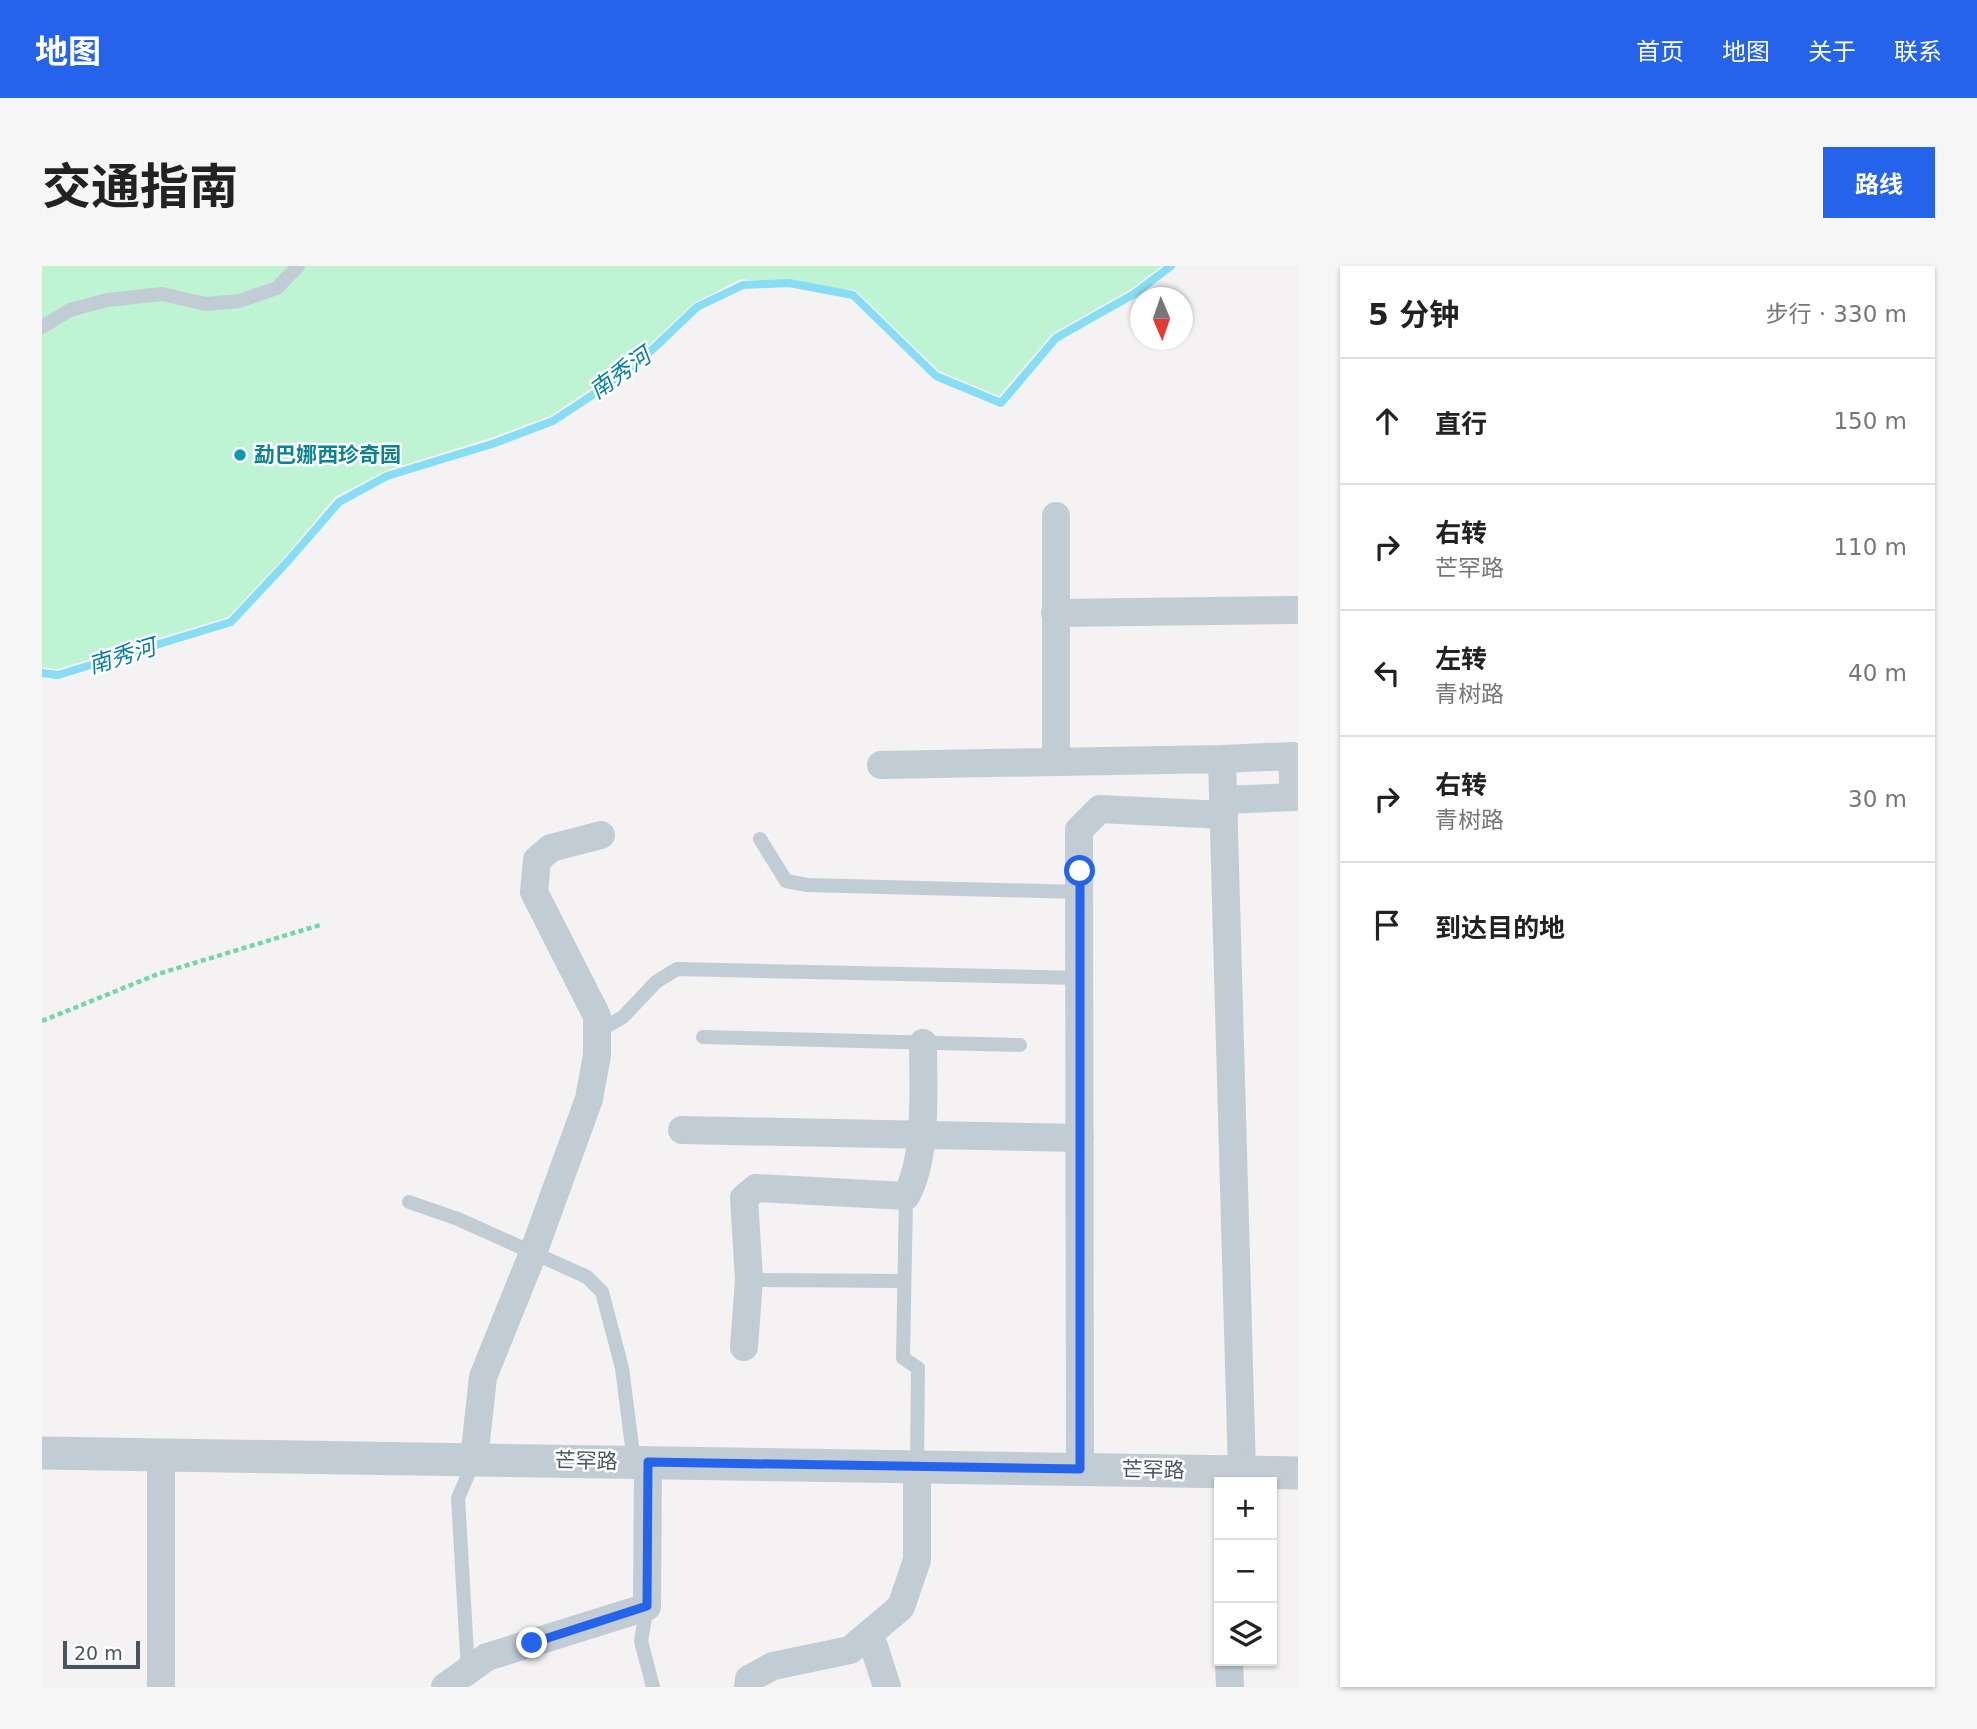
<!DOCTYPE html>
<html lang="zh">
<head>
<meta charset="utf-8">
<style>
	:root { --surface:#fff; --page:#f6f6f6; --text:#222; --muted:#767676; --line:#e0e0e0; --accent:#2563eb }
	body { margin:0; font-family:"DejaVu Sans","Noto Sans SC",sans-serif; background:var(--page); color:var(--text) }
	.controls { position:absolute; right:21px; bottom:21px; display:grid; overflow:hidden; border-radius:0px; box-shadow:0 2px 5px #0004 }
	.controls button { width:63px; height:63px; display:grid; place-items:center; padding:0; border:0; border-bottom:2px solid var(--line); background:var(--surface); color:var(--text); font:35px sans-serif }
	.compass { position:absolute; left:1088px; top:21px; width:63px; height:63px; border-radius:50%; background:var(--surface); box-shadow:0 2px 5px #0004; rotate:178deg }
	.scale { position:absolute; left:21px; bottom:18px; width:77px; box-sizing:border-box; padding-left:7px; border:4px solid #475561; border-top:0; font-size:19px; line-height:24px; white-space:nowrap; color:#475561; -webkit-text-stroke:5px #fff; paint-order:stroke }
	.stop { position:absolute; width:21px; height:21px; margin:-16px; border:5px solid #2563eb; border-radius:50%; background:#fff }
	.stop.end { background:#2563eb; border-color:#fff; box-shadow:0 2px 7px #0008 }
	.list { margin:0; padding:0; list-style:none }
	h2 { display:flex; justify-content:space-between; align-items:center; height:91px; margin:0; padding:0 28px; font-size:30px }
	h2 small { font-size:23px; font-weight:400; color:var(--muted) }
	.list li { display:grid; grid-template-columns:46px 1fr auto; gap:21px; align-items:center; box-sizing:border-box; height:126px; padding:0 28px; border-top:2px solid var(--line) }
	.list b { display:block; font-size:26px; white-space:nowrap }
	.list p { margin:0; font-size:23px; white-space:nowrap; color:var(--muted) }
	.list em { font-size:23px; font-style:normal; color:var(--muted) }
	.icon { flex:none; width:38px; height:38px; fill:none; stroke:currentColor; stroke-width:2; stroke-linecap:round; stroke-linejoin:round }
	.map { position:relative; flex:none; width:1256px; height:1421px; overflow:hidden; border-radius:0px }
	header { display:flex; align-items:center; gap:42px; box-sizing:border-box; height:98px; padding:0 35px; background:var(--accent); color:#fff }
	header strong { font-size:33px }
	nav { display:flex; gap:38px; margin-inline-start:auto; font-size:24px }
	.intro { display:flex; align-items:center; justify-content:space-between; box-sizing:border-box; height:168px; padding:0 42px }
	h1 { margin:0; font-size:49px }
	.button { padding:18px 32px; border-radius:0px; background:var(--accent); color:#fff; font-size:24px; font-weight:700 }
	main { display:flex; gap:42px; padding:0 42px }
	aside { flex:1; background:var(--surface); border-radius:0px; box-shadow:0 2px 5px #0004 }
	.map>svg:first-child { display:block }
	.green { fill:#bef4d3 }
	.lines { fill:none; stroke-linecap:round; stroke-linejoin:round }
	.stream { stroke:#87ddf4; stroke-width:8 }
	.path { stroke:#72d6a5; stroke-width:4.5; stroke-dasharray:5 3.5; stroke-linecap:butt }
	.service { stroke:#c1ccd4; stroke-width:14 }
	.minor { stroke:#c1ccd4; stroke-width:28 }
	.tertiary { stroke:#c1ccd4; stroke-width:33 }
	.route { stroke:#2563eb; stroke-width:9 }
	.culture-dot { fill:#0f9aa8; stroke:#fff; stroke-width:2.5 }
	.labels { text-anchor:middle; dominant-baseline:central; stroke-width:5; stroke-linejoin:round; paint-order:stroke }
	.culture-label { font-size:21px; font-weight:bold; fill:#0d838f; stroke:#fff; text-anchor:start }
	.street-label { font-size:21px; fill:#475561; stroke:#fff }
	.water-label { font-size:23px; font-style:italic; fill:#037fa2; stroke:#fff }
</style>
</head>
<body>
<header>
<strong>地图</strong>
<nav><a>首页</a><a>地图</a><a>关于</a><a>联系</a></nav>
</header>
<div class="intro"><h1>交通指南</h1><a class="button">路线</a></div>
<main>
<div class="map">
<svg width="1256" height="1421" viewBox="0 0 1256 1421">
	<rect width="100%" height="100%" fill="#f4f2f2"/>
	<path class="green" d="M0,0H1120L1089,23L1010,68L957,130L897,105L813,24L699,13L652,37L607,79L558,117L508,150L448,172L343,205L293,231L242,292L186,351L16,403L0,401Z"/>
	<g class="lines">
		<path class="stream" d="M0,407L16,409L189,356L246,295L297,236L345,210L450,178L511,155L561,122L611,83L655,41L701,19L747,17L811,29L894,110L959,137L1014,72L1092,28L1129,0"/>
		<path class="path" d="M0,755L116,708L278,659"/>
		<path class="service" d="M0,61L28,44L65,34L120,28L164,38L197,35L235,22L256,0
			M718,573L744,615L765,619L1038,626
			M555,766L581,751L614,716L635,703L1038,712
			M661,771L978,779
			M864,930L861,1092L876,1102L875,1201
			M367,936L416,953L545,1011L560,1026L580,1102L592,1196
			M707,1014L862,1015
			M605,1341L599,1375L611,1421
			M426,1405L416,1232L432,1195"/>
		<path class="minor" d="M1013,347L1256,344
			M1180,493L1200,1206
			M1014,496V250
			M839,499L1180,493L1250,490L1252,531L1182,534
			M640,864L1038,872
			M702,1081L707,1014L702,932L714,922L864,930C886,890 881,822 881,777
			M119,1188V1421
			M432,1193L441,1111L491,987L547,833L555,789V750L492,626L495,594L509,582L559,569
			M1038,1203L1037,564L1058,543L1182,549
			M828,1368L845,1421
			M1187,1395L1188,1421
			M403,1421L445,1391L605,1341L606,1196
			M706,1421L707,1413L731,1400L808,1384L859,1341L875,1294V1201"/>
		<path class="tertiary" d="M0,1187L1256,1207"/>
	</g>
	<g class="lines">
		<path class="route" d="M490,1377L605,1340L606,1196L1038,1203V605"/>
	</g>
	<circle class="culture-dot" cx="198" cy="189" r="7"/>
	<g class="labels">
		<g class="culture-label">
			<text x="212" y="189">勐巴娜西珍奇园</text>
		</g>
		<g class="street-label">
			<text transform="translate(544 1195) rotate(1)">芒罕路</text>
			<text transform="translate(1111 1204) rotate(1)">芒罕路</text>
		</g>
		<g class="water-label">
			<text transform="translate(578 107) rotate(-36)">南秀河</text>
			<text transform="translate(80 390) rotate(-17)">南秀河</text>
		</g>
	</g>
</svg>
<div class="controls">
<button>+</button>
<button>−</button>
<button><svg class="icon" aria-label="layers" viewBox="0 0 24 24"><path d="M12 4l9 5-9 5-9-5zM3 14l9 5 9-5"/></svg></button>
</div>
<svg class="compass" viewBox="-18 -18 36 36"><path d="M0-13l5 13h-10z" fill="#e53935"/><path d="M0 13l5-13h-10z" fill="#767676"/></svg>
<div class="scale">20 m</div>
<div class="stop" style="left:1038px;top:605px"></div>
<div class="stop end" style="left:490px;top:1377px"></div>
</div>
<aside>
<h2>5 分钟<small>步行 · 330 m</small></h2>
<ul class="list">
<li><svg class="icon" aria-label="ahead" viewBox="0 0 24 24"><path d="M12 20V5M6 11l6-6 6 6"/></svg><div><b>直行</b></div><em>150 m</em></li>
<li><svg class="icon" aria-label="right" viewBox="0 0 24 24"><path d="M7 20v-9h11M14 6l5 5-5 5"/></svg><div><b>右转</b><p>芒罕路</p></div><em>110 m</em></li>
<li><svg class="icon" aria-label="left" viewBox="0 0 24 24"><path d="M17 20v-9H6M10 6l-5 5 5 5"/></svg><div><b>左转</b><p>青树路</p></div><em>40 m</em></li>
<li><svg class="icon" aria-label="right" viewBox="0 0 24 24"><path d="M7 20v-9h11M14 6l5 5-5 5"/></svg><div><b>右转</b><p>青树路</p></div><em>30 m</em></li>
<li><svg class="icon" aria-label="arrive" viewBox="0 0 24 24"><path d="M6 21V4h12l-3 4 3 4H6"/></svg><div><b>到达目的地</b></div></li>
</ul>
</aside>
</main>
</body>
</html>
